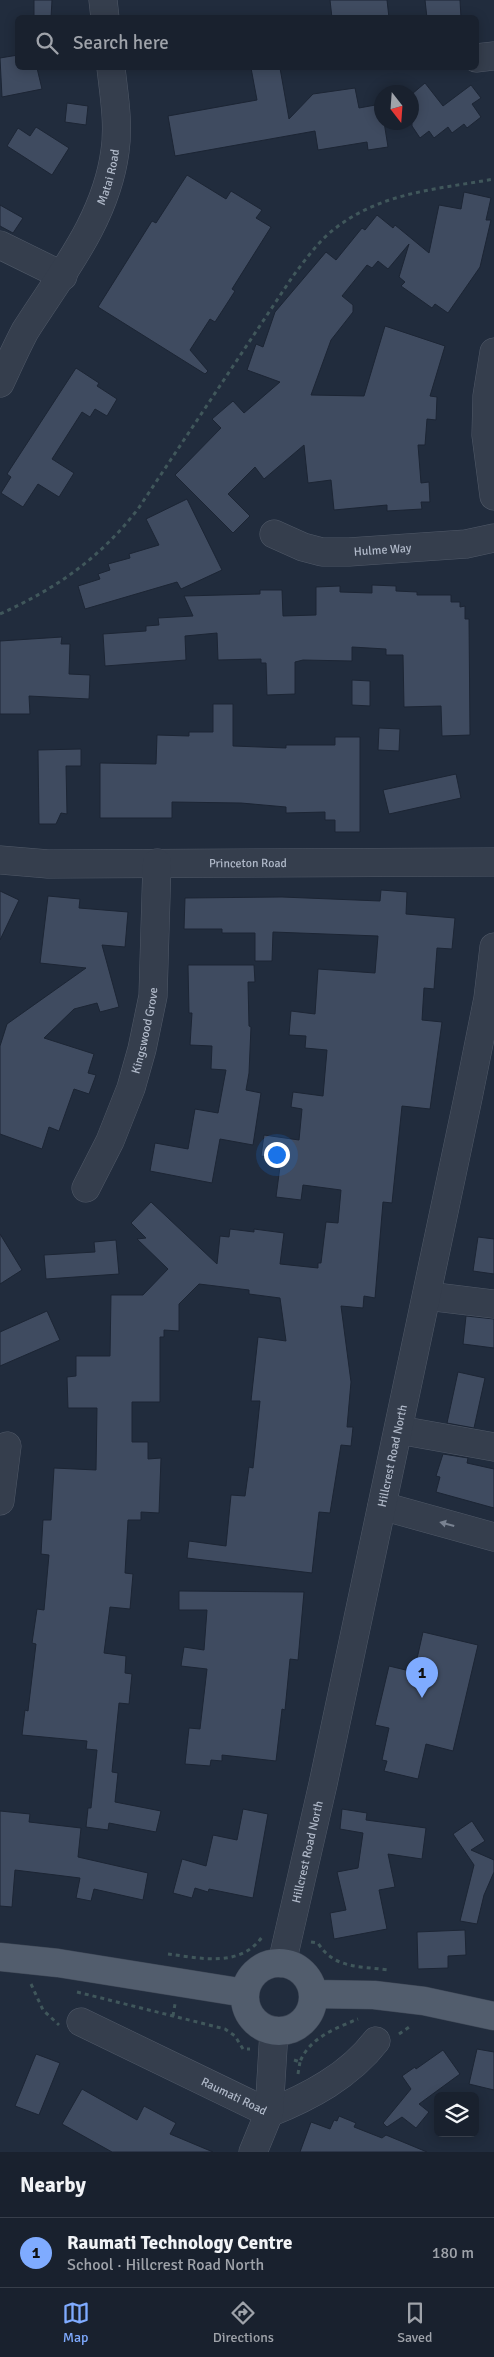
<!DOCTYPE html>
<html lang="en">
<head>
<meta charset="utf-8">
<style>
	:root { --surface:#19212e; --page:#262e3a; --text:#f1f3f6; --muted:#9fa3aa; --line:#373e4a; --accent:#7fabff }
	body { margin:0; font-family:Signika,sans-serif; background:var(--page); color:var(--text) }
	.controls { position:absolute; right:15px; bottom:15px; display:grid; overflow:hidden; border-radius:8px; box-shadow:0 2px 12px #0003 }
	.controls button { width:45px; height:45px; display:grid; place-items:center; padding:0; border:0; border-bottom:1px solid var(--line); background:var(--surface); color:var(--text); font:25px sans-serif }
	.compass { position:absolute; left:374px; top:85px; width:45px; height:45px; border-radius:50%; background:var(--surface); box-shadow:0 2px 12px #0003; rotate:163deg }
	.you { position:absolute; left:276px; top:1154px; width:18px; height:18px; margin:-12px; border:4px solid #fff; border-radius:50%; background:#1a73e8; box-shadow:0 0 0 8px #1a73e833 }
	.badge { display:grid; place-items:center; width:32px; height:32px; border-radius:50%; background:var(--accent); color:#111; font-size:16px; font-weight:700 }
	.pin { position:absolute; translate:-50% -41px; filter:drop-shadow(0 1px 2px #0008) }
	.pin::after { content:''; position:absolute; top:26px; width:18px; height:15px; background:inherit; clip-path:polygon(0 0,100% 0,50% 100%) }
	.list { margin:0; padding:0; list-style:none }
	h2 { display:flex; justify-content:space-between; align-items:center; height:65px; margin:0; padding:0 20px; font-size:21px }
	h2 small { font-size:16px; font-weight:400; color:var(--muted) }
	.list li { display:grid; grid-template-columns:32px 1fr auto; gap:15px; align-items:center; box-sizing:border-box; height:70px; padding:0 20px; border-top:1px solid var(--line) }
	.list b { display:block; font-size:19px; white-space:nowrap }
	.list p { margin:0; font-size:16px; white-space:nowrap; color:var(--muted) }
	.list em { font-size:16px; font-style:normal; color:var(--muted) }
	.icon { flex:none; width:28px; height:28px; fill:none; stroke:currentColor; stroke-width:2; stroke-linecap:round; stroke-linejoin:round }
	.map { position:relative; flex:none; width:494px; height:2152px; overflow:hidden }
	.search { position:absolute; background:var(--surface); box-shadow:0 2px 12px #0003; left:15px; right:15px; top:15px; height:55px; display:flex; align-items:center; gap:12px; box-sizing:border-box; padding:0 18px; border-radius:8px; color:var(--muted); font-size:19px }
	.sheet { height:135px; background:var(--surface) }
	nav { display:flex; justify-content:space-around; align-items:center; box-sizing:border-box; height:70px; border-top:1px solid var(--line); background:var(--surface); font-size:14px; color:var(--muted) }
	nav a { display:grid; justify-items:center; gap:2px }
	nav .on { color:var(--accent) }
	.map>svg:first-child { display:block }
	.building { fill:#3f4b60; stroke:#1c2534 }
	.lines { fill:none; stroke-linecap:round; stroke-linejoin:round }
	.minor-casing { stroke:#505968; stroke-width:29 }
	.major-casing { stroke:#3e4756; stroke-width:29 }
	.path { stroke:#40575b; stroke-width:3; stroke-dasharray:4 4; stroke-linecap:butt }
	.minor { stroke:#353e4d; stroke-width:28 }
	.major { stroke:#525d6d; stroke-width:28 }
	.oneway { fill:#798291 }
	.labels { text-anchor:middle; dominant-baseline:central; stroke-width:5; stroke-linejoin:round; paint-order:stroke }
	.street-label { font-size:12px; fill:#b0b9c9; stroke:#1a2332 }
</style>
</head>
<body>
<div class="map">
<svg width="494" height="2152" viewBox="0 0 494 2152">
	<rect width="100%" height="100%" fill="#212c3d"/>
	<path class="building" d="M34,0H52L51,18H34Z
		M330,0H387L389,18H332Z
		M425,0H460L461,18H427Z
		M18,55V68H37L42,89L2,97L0,58Z
		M251,68H280L289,119L313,94L355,88L359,108L381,104L382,122H384L388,147L368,150L367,142L318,150L315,131L175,156L168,116L257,100Z
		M425,83L443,106L471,85L481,98L472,104L481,117L467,128L464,124L452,133L448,127L434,138L429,131L420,138L412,126V94Z
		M67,103L88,106L86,125L65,122Z
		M36,127L69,148L52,175L7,146L18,128L30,136Z
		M187,175L226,199L231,191L262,210L256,218L271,227L232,289L235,291L215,322L210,319L190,350L208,371L205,374L98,307L152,221L156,223Z
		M464,192L491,198L486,220H491L480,267L448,313L435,304L432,308L401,286L405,282L399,277L409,244L388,269L378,261L372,268L367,265L342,296L353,305V312L331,340L311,395L364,396L385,326L445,346L430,396L437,397L436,420L427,419L425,445H418L421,483L429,482L430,502H421L422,509L387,511V505L334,510L331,480L308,483L304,445L264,479L255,467L228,494L250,516L233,533L175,475L221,428L212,419L233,401L244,413L280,382L247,370L256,344L263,347L275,312L326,252L336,260L362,228L365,230L377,215L393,228L395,225L429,253L439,205L461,209Z
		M0,205L23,218L13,233L0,226Z
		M76,368L99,383L97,386L117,399L107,416L95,409L90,417L82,412L52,459L74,473L59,497L38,484L23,507L1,493L11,477L7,474Z
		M187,499L222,570L181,589L177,582L85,609L78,586L100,579L98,574L110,570L108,564L130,558L129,554L159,545L146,519Z
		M372,585L396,586V591L417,592V595H451V602H460V607L465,606V619H469L470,735L442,736L441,706L404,707L403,655H386V649L352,647V661L303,660L295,662V694L267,695L266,663H261V659L218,660L217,633L185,636L186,660L105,666L103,634L146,631V626L159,625L158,618L193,616L184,596L260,594V590H282L283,616L316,615V587L340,586V592L372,593Z
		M62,637L61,644H70L69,674L90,675L89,699L29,696L30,714H0V641Z
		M352,680L370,681V706L352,705Z
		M213,704H233V746L286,748V745H335V737H360V832H335V820H325V812L286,813V807L241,803L172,802V818H100V763L156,764L157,735L189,736V732H213Z
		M379,728L400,729L399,751L378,750Z
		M81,749V766H66L67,814L61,813L56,824H39L38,750Z
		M456,774L461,798L389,814L383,790Z
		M381,890L407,892L406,914L455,918L452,949L437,948L434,989L424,988L422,1020L442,1022L430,1109L402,1106L392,1203L383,1202L375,1298L364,1296L363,1308L341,1306L351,1382L347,1427H353L351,1446L341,1445L330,1513L319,1512L312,1573L187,1558L189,1541L226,1546L231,1495L245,1496L249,1467L253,1468L260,1401H251L258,1337L286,1341L280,1298L249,1294V1290L199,1284L179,1304V1331L164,1330V1337H160V1402H132V1442H148V1459L161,1458L159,1513L141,1512V1520H128L125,1573L133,1574L130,1609L110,1607L104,1653L126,1656L125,1673L132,1674L129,1704L119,1703L112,1772L118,1773L115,1802L161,1811L156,1832L109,1823L108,1830L86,1827L88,1808H91L97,1750L86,1749L87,1741L22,1735L25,1710L28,1711L36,1644L32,1643L37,1609L44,1610L49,1555L41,1554L43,1520H51L54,1468L96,1470L97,1408H68L67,1377L76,1376V1356H110L111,1295H143L168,1269L137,1239L146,1238L131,1223L151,1202L217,1264L220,1236L229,1237L230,1229L254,1232V1229L284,1233L280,1264L318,1268V1263H321L326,1222L338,1223L341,1190L303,1185L301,1200L276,1197L281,1159L261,1156L264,1135L299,1140L302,1109L291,1107L293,1092L323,1096L327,1050L305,1048L306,1036L289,1035L291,1011L315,1014L318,969L375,973L378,936L273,932L272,961H255V933H222V929H184L185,898L282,897L380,901Z
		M0,891L19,900L0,940Z
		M48,896L80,899L79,908L128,912L125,947L102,945L119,1007L100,1012L97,1003L74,1009L44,1038L94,1054L88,1073L96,1075L89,1094L74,1089L59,1131L49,1127L42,1149L0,1134V1046L7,1024L86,968L40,963Z
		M188,965H254L255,982H248L249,1026L251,1027L249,1073L246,1090L261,1093L253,1145L220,1139L212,1183L150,1171L155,1143L188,1149L195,1109L218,1113L226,1070L211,1069L212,1046L190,1045L192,1013H189Z
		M0,1234L22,1270L0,1284Z
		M478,1237L494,1239V1274L473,1271Z
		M116,1240L119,1274L46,1279L44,1255L95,1252L94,1242Z
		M47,1311L60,1340L0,1366V1332Z
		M466,1316L494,1319V1348L463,1344Z
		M458,1372L485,1378L474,1428L447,1423Z
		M443,1454L468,1458L467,1463L494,1469V1508L436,1492L440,1477L436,1476Z
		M179,1591L304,1592L298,1660L290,1659L285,1710L282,1709L276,1761L222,1755V1761L211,1760L210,1766L185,1764L189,1728L200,1729L207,1669L181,1666L184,1647L204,1650L207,1610H179Z
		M423,1632L478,1645L453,1751L426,1744L418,1779L384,1771L387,1761L382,1760L389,1728L375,1725L389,1666L414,1672Z
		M243,1809L268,1814L253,1898L209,1889L208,1892L195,1888L192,1898L173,1893L182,1859L206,1866L213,1835L237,1840Z
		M342,1809L367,1813L366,1820L426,1828L422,1859L388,1854L395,1887L379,1890L387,1929L334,1939L330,1913L346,1910L337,1872L358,1868L363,1833L340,1829Z
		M0,1811L30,1814L29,1822L81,1828L78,1857L148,1873L143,1900L94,1889L91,1901L76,1898L80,1878L15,1870L12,1907L0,1906Z
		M472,1821L485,1841L471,1850L494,1860V1872L484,1895L477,1924L460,1921L474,1865L453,1834Z
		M465,1930L466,1955L448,1956V1968L418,1969L417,1932Z
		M477,2049L494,2052V2090L469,2084Z
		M443,2050L460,2074L419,2104L429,2112L416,2128L402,2117L387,2127L383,2123L411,2089L402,2076L415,2067L416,2069Z
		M36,2054L60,2063L39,2115L15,2106Z
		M82,2089L137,2120L144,2106L176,2123L170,2134L213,2152H112L62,2124Z
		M339,2116L356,2123L354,2127L382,2138L386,2135L427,2152H300L311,2122L330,2129L334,2120L337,2121Z"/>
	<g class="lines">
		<g class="minor-casing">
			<g id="minor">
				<path d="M103,0L105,18"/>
				<path d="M476,58L494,56"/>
				<path d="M0,245L63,276"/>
				<path d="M494,352L487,396L486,435L494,496"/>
				<path id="s1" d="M0,383C8,366 16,348 25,331C61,274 106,220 115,151C119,124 114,95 111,68"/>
				<path id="s2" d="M274,534L303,547L322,552H349L466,544L494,538"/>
				<path id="s3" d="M0,860L48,864L494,862"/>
				<path id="s4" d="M86,1188L110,1141L131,1088L142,1049L153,996L157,863"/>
				<path d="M427,1296L494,1304"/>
				<path d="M399,1430L494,1447"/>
				<path d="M0,1501L7,1446"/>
				<path d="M382,1506L494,1537"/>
				<path id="s5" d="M282,1963L323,1784L468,1098L488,998L494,947"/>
				<path id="s6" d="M81,2022L269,2113C309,2097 349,2076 376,2041"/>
				<path d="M253,2152L269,2113L274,2031"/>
			</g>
		</g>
		<g class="major-casing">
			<path id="major" d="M0,1957L58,1963L245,1993
				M245 1997a34 34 0 1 1 68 0a34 34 0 1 1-68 0Z
				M313,1994L374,1995L424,2001L494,2016"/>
		</g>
		<path class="path" d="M0,614C57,588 99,559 138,509L293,276C306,259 319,240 337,227C383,192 439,189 494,179
			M311,1942L318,1943C334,1969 360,1966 388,1970
			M168,1954C200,1958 240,1968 262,1937
			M31,1984L43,2010L59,2025
			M77,1992L225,2029L235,2036L243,2049H250
			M173,2016L175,2004
			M399,2034L412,2025
			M294,2060L300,2062C309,2038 336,2028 358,2019
			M298,2074L300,2062"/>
		<use href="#minor" class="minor"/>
		<use href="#major" class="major"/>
	</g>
	<defs><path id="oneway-solid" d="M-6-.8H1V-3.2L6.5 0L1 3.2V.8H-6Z" transform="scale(1.25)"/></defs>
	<use class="oneway" href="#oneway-solid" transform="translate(447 1524) rotate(-165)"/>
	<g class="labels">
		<g class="street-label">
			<text stroke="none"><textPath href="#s1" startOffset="234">Matai Road</textPath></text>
			<text stroke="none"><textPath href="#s2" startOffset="112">Hulme Way</textPath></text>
			<text stroke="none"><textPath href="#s3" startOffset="248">Princeton Road</textPath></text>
			<text stroke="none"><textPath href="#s4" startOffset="169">Kingswood Grove</textPath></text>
			<text stroke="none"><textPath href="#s5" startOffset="519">Hillcrest Road North</textPath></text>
			<text stroke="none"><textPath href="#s5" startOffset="114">Hillcrest Road North</textPath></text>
			<text stroke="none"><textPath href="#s6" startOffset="170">Raumati Road</textPath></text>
		</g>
	</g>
</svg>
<div class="controls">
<button><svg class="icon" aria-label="layers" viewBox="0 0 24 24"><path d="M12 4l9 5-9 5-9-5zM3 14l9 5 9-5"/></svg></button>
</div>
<svg class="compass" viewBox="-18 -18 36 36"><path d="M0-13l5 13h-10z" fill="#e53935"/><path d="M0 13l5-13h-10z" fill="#9fa3aa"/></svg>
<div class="you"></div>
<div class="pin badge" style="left:422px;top:1698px">1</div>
<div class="search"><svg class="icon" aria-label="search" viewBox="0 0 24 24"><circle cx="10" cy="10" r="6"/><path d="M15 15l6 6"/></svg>Search here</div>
</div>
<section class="sheet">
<h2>Nearby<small></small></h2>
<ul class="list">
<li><span class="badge">1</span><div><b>Raumati Technology Centre</b><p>School · Hillcrest Road North</p></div><em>180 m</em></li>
</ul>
</section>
<nav>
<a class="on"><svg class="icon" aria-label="map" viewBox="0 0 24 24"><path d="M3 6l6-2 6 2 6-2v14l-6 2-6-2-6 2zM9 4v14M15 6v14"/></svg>Map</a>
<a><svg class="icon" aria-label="directions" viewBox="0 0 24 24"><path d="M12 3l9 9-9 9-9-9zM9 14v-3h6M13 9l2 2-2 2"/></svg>Directions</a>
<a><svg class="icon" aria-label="saved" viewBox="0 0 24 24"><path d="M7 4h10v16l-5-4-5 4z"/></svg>Saved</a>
</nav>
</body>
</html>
